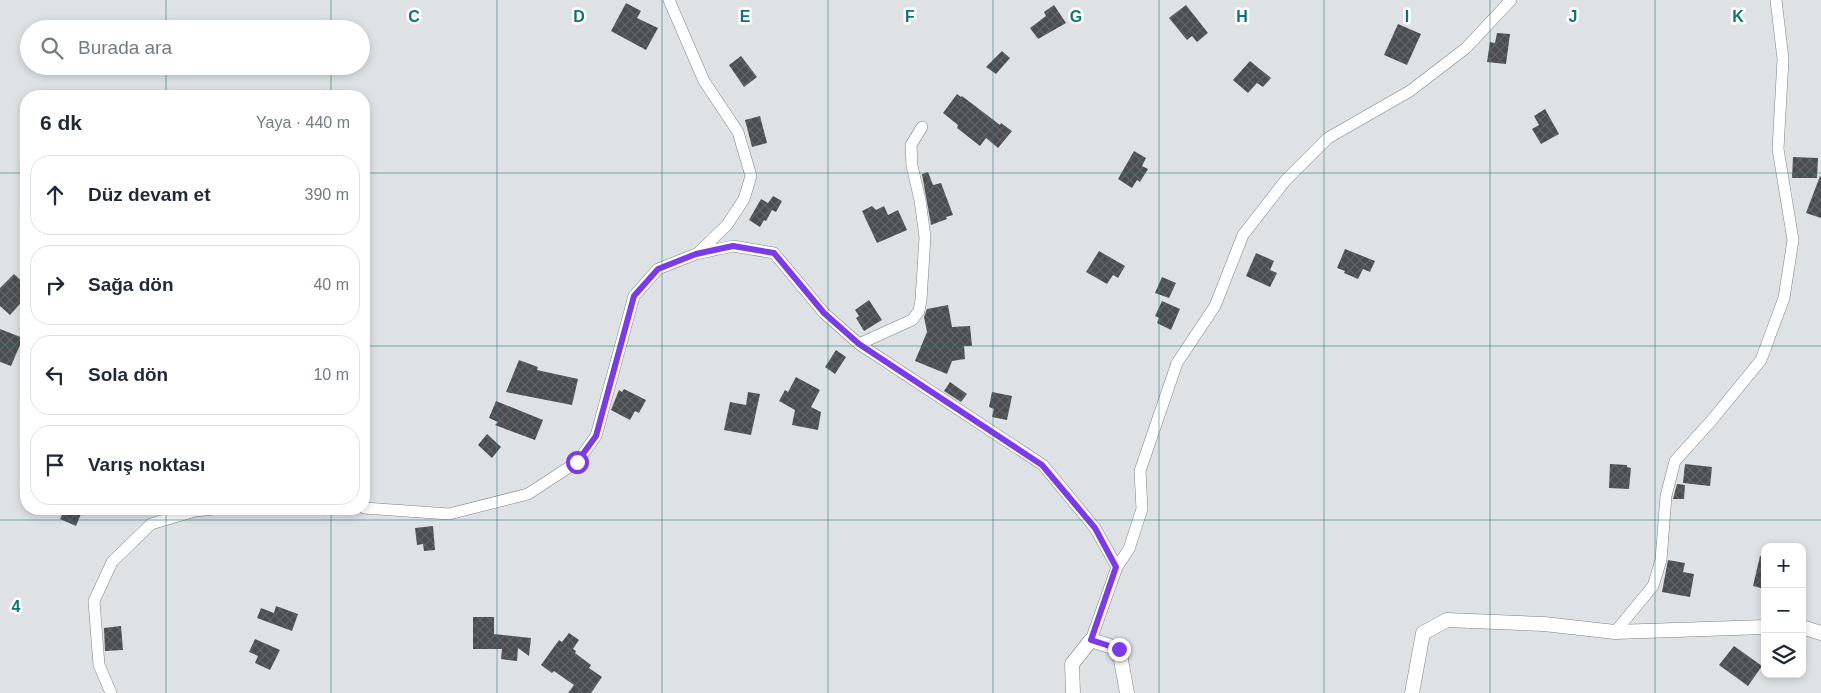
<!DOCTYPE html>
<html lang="tr">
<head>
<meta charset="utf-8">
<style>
	:root { --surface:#fff; --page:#f6f6f7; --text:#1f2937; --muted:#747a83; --line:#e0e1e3 }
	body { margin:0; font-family:Helvetica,sans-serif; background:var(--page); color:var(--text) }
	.controls { position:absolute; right:15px; bottom:15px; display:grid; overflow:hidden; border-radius:10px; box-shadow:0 2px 8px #0003 }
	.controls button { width:45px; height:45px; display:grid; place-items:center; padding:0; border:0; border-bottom:1px solid var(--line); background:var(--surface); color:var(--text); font:25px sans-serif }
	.stop { position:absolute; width:15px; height:15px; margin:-11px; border:4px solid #7c3aed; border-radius:50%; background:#fff }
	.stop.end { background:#7c3aed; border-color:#fff; box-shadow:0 1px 5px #0008 }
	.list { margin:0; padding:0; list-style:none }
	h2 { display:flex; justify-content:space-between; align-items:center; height:65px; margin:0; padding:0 20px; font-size:21px }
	h2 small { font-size:16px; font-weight:400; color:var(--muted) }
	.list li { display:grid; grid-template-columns:32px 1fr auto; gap:15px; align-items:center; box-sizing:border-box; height:80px; margin:0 10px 10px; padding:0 10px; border:1px solid var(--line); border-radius:20px }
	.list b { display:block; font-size:19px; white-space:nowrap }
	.list em { font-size:16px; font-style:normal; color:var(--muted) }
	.icon { flex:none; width:28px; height:28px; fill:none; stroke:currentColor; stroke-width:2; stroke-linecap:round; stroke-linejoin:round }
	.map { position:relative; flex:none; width:1821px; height:693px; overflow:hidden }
	.search { position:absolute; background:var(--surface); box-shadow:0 2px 8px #0003; left:20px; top:20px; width:350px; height:55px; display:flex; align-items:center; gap:12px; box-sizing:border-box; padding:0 18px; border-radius:28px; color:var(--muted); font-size:19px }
	.panel { position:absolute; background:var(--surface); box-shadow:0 2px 8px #0003; left:20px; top:90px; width:350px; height:425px; border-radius:20px }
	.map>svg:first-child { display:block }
	.building { fill:url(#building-cross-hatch) }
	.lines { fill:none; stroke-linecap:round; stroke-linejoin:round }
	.minor-casing { stroke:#7f8285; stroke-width:12 }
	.tertiary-casing { stroke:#7f8285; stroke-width:15 }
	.minor { stroke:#fff; stroke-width:11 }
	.tertiary { stroke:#fff; stroke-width:14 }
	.route { stroke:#7c3aed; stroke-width:6 }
	.grid { fill:none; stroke:#0f766e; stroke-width:1; stroke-opacity:0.55 }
	.grid-label { font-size:16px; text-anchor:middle; font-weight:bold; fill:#0f766e; stroke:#fff; stroke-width:5; stroke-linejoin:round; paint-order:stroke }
</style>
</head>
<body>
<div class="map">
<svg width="1821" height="693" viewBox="0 0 1821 693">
	<defs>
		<pattern id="building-cross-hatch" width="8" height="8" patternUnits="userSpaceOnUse" patternTransform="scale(1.25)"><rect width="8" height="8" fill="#4b4e51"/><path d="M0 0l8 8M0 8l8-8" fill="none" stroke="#626467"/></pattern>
	</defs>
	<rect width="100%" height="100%" fill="#dee2e5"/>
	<path class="building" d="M626,3L641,11L637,18L658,28L646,50L611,31Z
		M1054,5L1066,23L1038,39L1030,28L1046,16L1044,12Z
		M1186,5L1208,33L1197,42L1192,36L1187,40L1169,18Z
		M1398,24L1421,34L1407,65L1384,55Z
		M1497,33L1510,34L1506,64L1487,62L1490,42L1495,43Z
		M1002,51L1010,58L996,74L986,67Z
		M741,56L757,77L744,87L729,65Z
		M1250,61L1271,78L1263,87L1257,83L1248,93L1233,80Z
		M957,94L961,97L962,96L1000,125L1001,123L1012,131L998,148L986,138L980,146L957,128L958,125L943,113Z
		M1545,109L1559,134L1541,144L1532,129L1539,125L1534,116Z
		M760,116L767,143L752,147L745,120Z
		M1134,151L1146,158L1142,166L1148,169L1140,182L1137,180L1132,188L1118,179Z
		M1793,157L1818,158L1817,178H1792Z
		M928,172L933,185L941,183L953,215L946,217L947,219L931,225L922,174Z
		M1820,176L1821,177V218L1806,213Z
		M773,196L782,201L776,212L772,210L766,221L764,220L760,227L749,220L761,199L768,203Z
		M872,206L876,210L884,206L888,215L898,210L907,230L877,243L862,211Z
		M1345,249L1375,261L1370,272L1363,269L1358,279L1344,273L1345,271L1337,268Z
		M1099,251L1125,266L1118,278L1113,275L1107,284L1086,272Z
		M1256,253L1274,261L1270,270L1277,273L1270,287L1246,276Z
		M14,274L26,285V297L10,315L0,306V288Z
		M1162,277L1176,283L1169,298L1155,293Z
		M869,300L882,320L864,331L856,318L859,316L855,310Z
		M1162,301L1180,309L1171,330L1157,323L1159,318L1155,316Z
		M948,305L952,327L970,326L972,346H964L965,359L952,361L947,374L915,361L927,332L924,317L927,309Z
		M0,329L23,338L11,366L0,362Z
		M836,350L846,357L835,374L825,367Z
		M519,360L538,367L537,370L578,379L572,405L506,392Z
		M796,377L820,390L811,407L821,412L818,430L792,425L795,410L779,401L785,390L788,392Z
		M950,382L967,394L961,402L944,391Z
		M624,389L646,400L639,413L635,411L630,420L611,410L619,390L622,392Z
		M748,392L760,394L751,435L724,430L730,402L746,405Z
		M992,392L1012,396L1007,420L992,417L994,409L989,407Z
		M496,401L543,420L535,440L495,425L498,422L489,418Z
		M487,434L501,447L492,458L478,445Z
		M1610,464L1627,465V467L1631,468L1629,489L1609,488Z
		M1685,464L1712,467L1710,486L1683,483Z
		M1677,484L1685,485L1684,499H1673Z
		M65,509H83L76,526L60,519Z
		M433,526L435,550L424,551L423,544L417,545L415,528Z
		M1760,556L1765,557V589L1753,586Z
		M1668,560L1685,563L1683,572L1694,574L1690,597L1662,592Z
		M276,606L298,614L292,631L257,618L261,608L274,613Z
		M473,617H494V634L531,638L529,656L518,648L517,661L501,659L502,649H473Z
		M121,626L123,650L105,651L104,628Z
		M569,633L579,640L573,649L576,651L575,653L591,665L589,668L602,677L591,693H568L574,685L554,671L552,673L541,665L559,640L562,642Z
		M255,639L280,650L270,670L255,663L258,656L249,652Z
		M1734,646L1762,666L1748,686L1719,665Z"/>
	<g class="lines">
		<g class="minor-casing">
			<path id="minor" d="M669,0L704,81L738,132L751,176L744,199L727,225L698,253
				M859,344L912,320L919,311L921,300L925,237L920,200L912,166L911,145L922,127
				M364,508L449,514L528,494L577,462L596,436L634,296L658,269L696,254L733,246L774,253L824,313L859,344L1043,465L1095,528L1117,567
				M1615,632L1653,586L1661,560L1666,496L1675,461L1712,420L1761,360L1784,298L1793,240L1778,149L1783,59L1776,0
				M1091,640L1117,567L1129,549L1142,509L1140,471L1177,363L1215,306L1243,235L1285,181L1328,138L1410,91L1466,48L1511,0
				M111,693L99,665L94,601L112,562L151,524L195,511L214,509"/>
		</g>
		<g class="tertiary-casing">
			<path id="tertiary" d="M1802,627L1821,633
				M1073,693L1072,664L1091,640L1119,649L1127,693
				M1412,693L1423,633L1447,620L1544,624L1615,632L1765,627"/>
		</g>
		<use href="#minor" class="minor"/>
		<use href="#tertiary" class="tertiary"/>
	</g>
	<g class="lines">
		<path class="route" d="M577,462L596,436L634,296L658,269L696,254L733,246L774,253L824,313L859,344L1042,465L1095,528L1116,567L1091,640L1119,649"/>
	</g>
	<path class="grid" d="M166,0V29M331,0V29M497,0V693M662,0V693M828,0V693M993,0V693M1159,0V693M1324,0V693M1490,0V693M1655,0V693M166,66V96M331,66V96M0,173H26M364,173H1821M0,346H26M364,346H1821M166,509V693M331,509V693M0,520H1821"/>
	<g class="grid-label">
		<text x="414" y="22">C</text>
		<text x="579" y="22">D</text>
		<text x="745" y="22">E</text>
		<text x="910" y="22">F</text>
		<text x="1076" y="22">G</text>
		<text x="1242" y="22">H</text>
		<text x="1407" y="22">I</text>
		<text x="1573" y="22">J</text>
		<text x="1738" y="22">K</text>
		<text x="16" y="612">4</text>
	</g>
</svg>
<div class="controls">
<button>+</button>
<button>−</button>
<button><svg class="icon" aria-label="layers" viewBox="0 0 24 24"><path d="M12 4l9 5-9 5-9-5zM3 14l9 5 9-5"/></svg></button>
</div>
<div class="stop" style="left:577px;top:462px"></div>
<div class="stop end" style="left:1119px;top:649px"></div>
<div class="search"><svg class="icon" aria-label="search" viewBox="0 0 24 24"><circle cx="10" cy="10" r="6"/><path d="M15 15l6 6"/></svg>Burada ara</div>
<section class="panel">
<h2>6 dk<small>Yaya · 440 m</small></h2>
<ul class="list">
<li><svg class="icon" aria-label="ahead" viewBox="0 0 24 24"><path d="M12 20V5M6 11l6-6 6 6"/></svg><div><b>Düz devam et</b></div><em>390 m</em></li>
<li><svg class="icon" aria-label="right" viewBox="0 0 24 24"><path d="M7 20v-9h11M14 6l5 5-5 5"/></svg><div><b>Sağa dön</b></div><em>40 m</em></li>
<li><svg class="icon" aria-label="left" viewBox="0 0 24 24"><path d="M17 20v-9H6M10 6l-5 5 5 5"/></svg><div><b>Sola dön</b></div><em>10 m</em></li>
<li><svg class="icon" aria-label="arrive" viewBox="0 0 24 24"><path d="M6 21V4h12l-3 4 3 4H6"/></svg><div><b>Varış noktası</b></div></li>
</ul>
</section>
</div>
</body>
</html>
